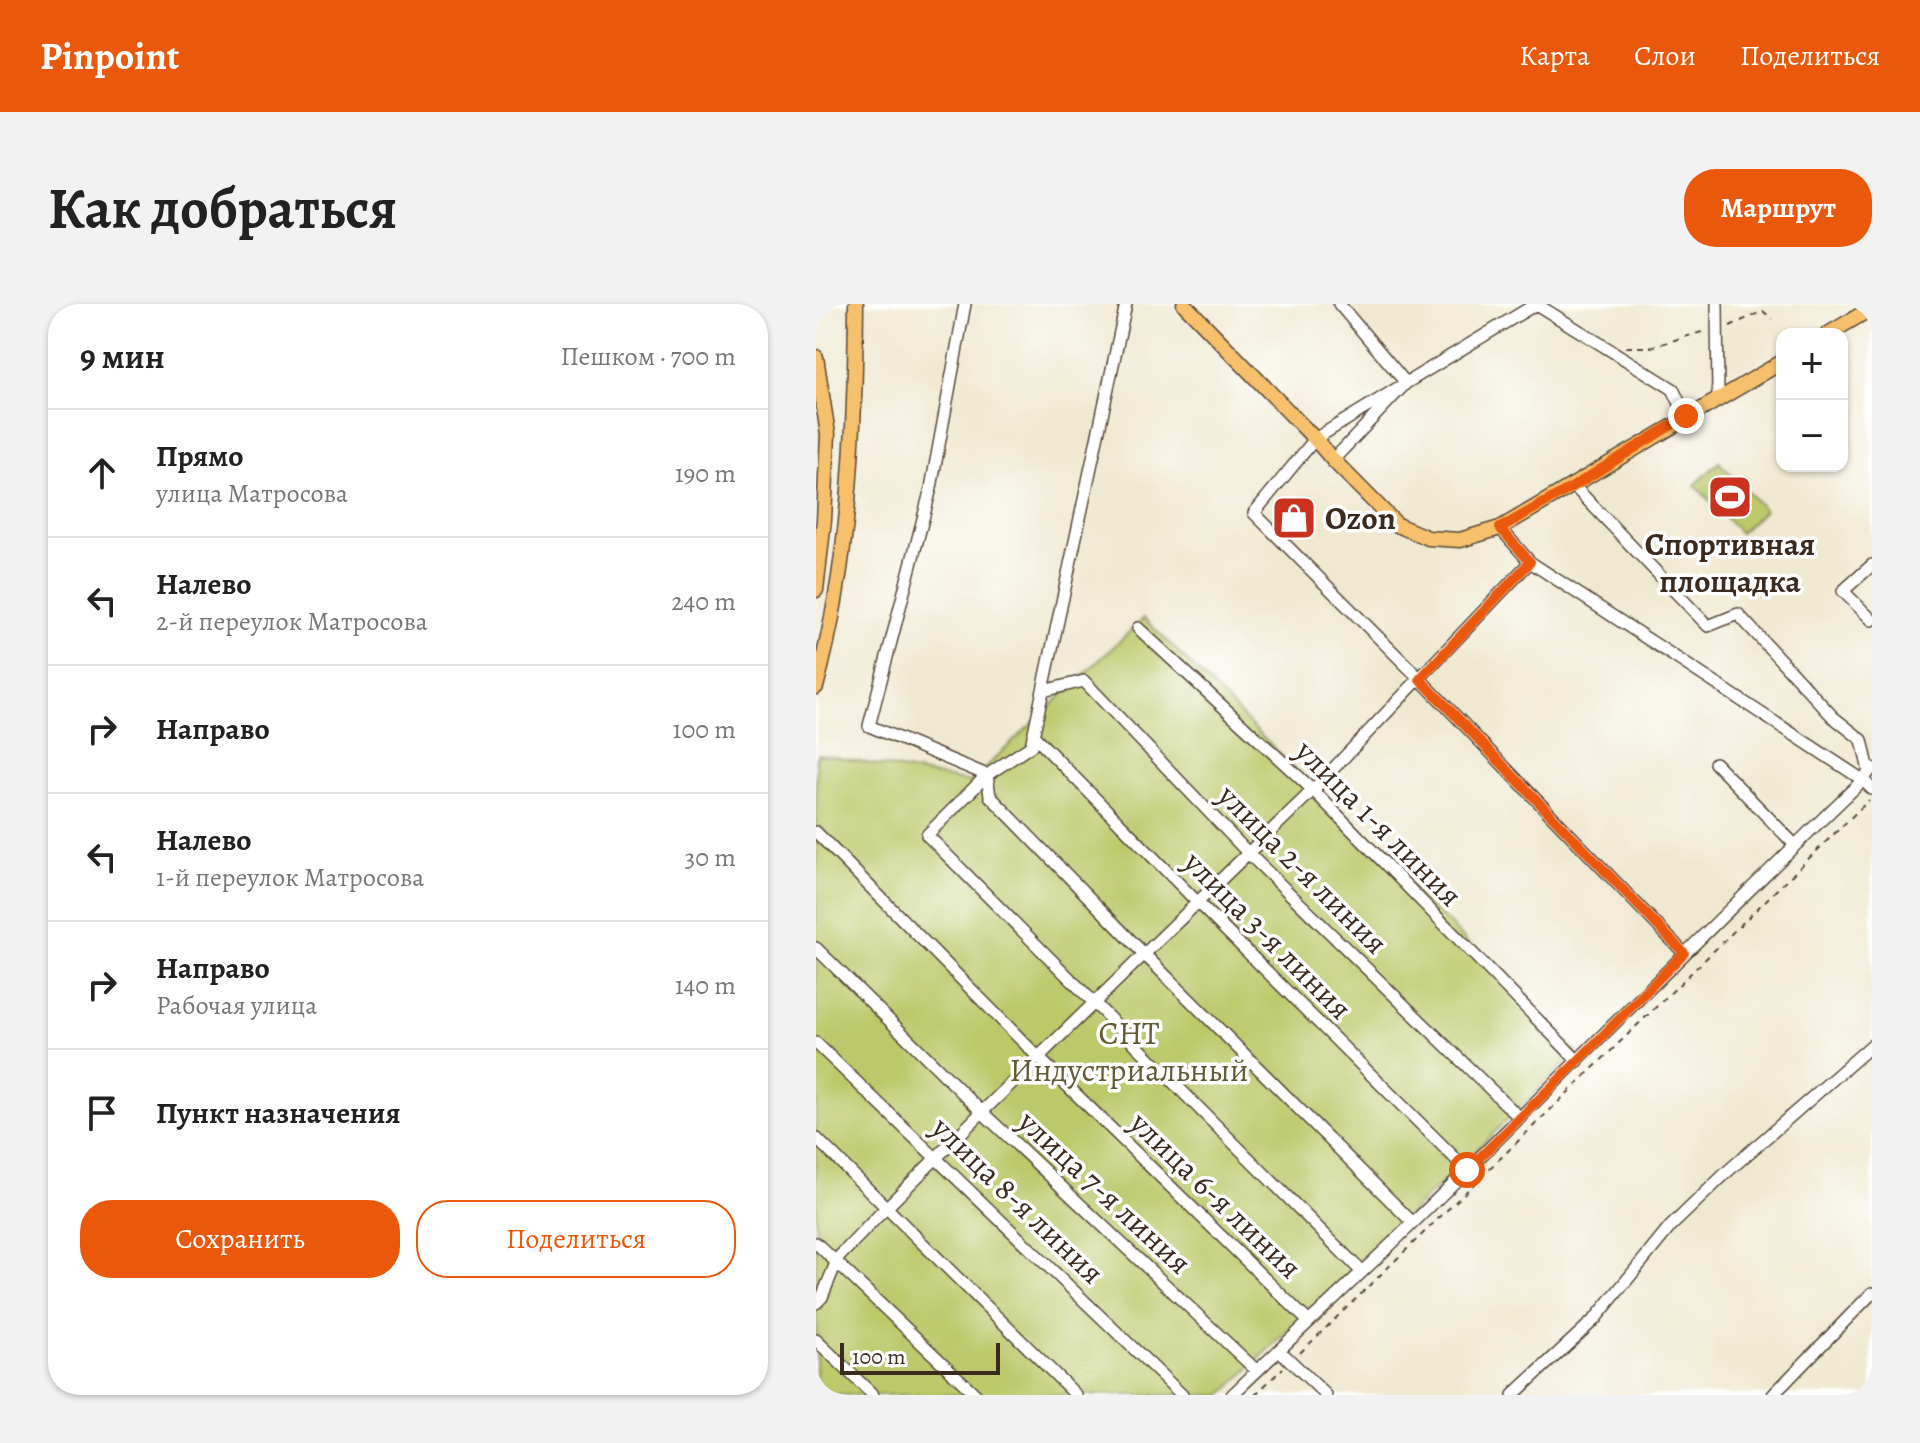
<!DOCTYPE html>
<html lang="ru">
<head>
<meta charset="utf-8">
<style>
	:root { --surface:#fff; --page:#f2f2f2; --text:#222; --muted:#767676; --line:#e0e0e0; --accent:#ea580c }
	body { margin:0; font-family:Alegreya,serif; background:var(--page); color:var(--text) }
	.controls { position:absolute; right:24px; top:24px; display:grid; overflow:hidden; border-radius:16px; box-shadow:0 2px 6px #0004 }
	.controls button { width:72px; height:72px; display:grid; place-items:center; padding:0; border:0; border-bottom:2px solid var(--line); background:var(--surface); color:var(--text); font:40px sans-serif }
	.scale { position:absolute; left:24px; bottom:20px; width:160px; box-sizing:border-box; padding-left:8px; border:4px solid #3b2a1e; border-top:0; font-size:22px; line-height:28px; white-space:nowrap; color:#3b2a1e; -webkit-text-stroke:6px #fff; paint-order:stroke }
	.stop { position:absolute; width:24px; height:24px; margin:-18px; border:6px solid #ea580c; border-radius:50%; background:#fff }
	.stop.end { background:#ea580c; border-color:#fff; box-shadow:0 2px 8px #0008 }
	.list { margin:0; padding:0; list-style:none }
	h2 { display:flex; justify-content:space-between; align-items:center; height:104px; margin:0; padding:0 32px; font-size:34px }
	h2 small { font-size:26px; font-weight:400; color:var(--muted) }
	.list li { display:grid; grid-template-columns:52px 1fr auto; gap:24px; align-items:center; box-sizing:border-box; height:128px; padding:0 32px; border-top:2px solid var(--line) }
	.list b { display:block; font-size:30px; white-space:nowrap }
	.list p { margin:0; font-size:26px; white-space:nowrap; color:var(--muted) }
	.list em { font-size:26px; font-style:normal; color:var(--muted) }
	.actions { display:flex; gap:16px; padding:24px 32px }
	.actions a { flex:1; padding:18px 0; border:2px solid var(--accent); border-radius:32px; text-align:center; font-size:28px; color:var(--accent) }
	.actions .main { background:var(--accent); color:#fff }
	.icon { flex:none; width:44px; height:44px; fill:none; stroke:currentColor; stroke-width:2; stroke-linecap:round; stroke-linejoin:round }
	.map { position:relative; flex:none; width:1056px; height:1091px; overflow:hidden; border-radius:32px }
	header { display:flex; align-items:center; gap:48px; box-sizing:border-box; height:112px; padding:0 40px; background:var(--accent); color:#fff }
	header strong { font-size:38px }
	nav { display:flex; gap:44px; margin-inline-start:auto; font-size:28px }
	.intro { display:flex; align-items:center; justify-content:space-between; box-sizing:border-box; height:192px; padding:0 48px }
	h1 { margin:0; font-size:56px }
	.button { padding:20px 36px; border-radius:32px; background:var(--accent); color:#fff; font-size:28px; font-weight:700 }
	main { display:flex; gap:48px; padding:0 48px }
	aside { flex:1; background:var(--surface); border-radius:32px; box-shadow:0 2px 6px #0004 }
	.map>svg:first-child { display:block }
	.green { fill:#bbc96b; stroke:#7b7a44; stroke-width:2 }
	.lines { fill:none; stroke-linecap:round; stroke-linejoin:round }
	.minor-casing { stroke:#564739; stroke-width:14 }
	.major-casing { stroke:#564739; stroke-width:17 }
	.path { stroke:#564739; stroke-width:2; stroke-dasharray:6 6; stroke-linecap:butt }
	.minor { stroke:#fff; stroke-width:11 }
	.major { stroke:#f7c06c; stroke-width:14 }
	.route { stroke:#ea580c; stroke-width:10 }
	.labels { text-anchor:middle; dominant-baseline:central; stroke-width:7; stroke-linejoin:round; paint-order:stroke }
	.poi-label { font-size:32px; font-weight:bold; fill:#3b2a1e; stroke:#fff; text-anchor:start }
	.street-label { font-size:32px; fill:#3b2a1e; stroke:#fff }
	.park-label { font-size:32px; fill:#615a35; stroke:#fff }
</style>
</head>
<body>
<header>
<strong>Pinpoint</strong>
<nav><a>Карта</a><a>Слои</a><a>Поделиться</a></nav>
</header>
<div class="intro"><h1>Как добраться</h1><a class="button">Маршрут</a></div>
<main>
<aside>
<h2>9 мин<small>Пешком · 700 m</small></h2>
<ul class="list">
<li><svg class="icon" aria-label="ahead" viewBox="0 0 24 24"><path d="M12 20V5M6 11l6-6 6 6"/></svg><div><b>Прямо</b><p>улица Матросова</p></div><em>190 m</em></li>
<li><svg class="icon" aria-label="left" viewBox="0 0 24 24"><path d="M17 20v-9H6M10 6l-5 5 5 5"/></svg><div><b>Налево</b><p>2-й переулок Матросова</p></div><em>240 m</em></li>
<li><svg class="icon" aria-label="right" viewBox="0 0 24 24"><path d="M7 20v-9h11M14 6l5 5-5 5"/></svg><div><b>Направо</b></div><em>100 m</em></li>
<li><svg class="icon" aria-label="left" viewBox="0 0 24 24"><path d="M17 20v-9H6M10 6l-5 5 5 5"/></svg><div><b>Налево</b><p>1-й переулок Матросова</p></div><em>30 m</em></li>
<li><svg class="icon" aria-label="right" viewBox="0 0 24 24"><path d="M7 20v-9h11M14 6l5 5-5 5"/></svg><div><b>Направо</b><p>Рабочая улица</p></div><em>140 m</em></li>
<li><svg class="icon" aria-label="arrive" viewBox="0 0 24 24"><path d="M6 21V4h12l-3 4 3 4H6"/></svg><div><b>Пункт назначения</b></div></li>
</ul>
<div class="actions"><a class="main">Сохранить</a><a>Поделиться</a></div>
</aside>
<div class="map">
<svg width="1056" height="1091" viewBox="0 0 1056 1091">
	<rect width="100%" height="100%" fill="#fff"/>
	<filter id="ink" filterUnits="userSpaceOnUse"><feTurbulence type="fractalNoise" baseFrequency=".0125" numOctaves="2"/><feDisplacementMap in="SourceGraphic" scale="16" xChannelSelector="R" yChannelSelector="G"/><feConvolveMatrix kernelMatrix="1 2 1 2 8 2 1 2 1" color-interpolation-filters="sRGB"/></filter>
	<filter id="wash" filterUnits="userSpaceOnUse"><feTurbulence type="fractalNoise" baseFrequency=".006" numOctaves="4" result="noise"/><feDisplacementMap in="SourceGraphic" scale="32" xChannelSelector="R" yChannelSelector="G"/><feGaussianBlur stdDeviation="1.8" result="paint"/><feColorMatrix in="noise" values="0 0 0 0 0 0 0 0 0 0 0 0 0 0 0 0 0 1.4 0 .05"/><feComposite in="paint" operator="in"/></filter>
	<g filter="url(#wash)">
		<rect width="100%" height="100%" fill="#f0e9d1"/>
		<path class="green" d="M903,158L949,206L924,229L879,181Z
			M328,314L761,748L406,1091H0V458L2,450L154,478Z"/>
	</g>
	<g filter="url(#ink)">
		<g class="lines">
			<g class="minor-casing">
				<path id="minor" d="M149,0L115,184L53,422L171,471L215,442L310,0
					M523,0L590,79L499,135L438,209L604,375L868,649
					M720,0L857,85L870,112
					M901,0L902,95
					M517,156L590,79L720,0
					M758,182L892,322L922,310L1017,413L1046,436L1053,467
					M684,224L714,258L1047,476L1056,485
					M1056,261L1027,287L1056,316
					M322,324L497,486L762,757
					M227,387L268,377L433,550L704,814
					M217,431L382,599L651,866
					M899,459L979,541
					M171,471L111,531L546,968
					M171,471L174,492L328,650L597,919
					M0,528L223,754L493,1018
					M0,644L166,808L441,1067
					M0,739L366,1091
					M0,834L260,1091
					M0,939L160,1091
					M0,999L6,993L22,954L63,911L166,808L497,486L714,258
					M0,1036L57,1091
					M463,1046L510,1091
					M416,1091C477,1032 540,975 601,915C750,769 896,620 1047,476L1056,464
					M697,1091L779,1015L855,922L912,867L1056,741
					M957,1091L1056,989"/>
			</g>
			<g class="major-casing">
				<path id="major" d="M368,0L499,135L517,156L581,221L612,234L644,236L684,224L966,58
					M1012,30L1056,4
					M0,53L12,130L8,216L0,286
					M0,383C34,259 39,128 40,0"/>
			</g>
			<path class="path" d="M914,22L947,7L956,15
				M810,43H835L889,27
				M484,1049L1053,496
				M439,1091L467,1064"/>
			<use href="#minor" class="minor"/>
			<use href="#major" class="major"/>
		</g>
	</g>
	<g class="lines" filter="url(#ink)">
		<path class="route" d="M651,866L762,757L868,649L604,375L714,258L684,224L758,182L870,112"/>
	</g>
	<defs>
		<g id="stadium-square" transform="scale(2.3)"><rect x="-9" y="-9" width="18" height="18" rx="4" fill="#c8321e" stroke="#fff"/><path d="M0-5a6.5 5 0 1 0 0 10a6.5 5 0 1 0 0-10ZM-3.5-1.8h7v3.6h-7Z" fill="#fff"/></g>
		<g id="shop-square" transform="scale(2.3)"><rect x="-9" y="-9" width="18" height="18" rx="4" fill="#c8321e" stroke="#fff"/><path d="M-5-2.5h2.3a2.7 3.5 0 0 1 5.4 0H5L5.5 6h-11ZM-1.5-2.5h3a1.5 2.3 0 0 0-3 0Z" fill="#fff"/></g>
	</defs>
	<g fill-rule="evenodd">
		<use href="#stadium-square" x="914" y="193"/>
		<use href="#shop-square" x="478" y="214"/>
	</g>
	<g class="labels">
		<g class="poi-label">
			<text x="509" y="214">Ozon</text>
			<text x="914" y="240" text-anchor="middle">Спортивная<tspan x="914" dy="37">площадка</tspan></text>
		</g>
		<g class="street-label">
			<text transform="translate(563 519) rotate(45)">улица 1-я линия</text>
			<text transform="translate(487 565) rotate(45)">улица 2-я линия</text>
			<text transform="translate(452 631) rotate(45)">улица 3-я линия</text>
			<text transform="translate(289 888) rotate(43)">улица 7-я линия</text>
			<text transform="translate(400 891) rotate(44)">улица 6-я линия</text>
			<text transform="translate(202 896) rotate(44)">улица 8-я линия</text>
		</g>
		<g class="park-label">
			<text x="313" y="729">СНТ<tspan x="313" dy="37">Индустриальный</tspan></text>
		</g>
	</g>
</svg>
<div class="controls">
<button>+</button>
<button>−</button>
</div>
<div class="scale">100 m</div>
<div class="stop" style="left:651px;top:866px"></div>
<div class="stop end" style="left:870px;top:112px"></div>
</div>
</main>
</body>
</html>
